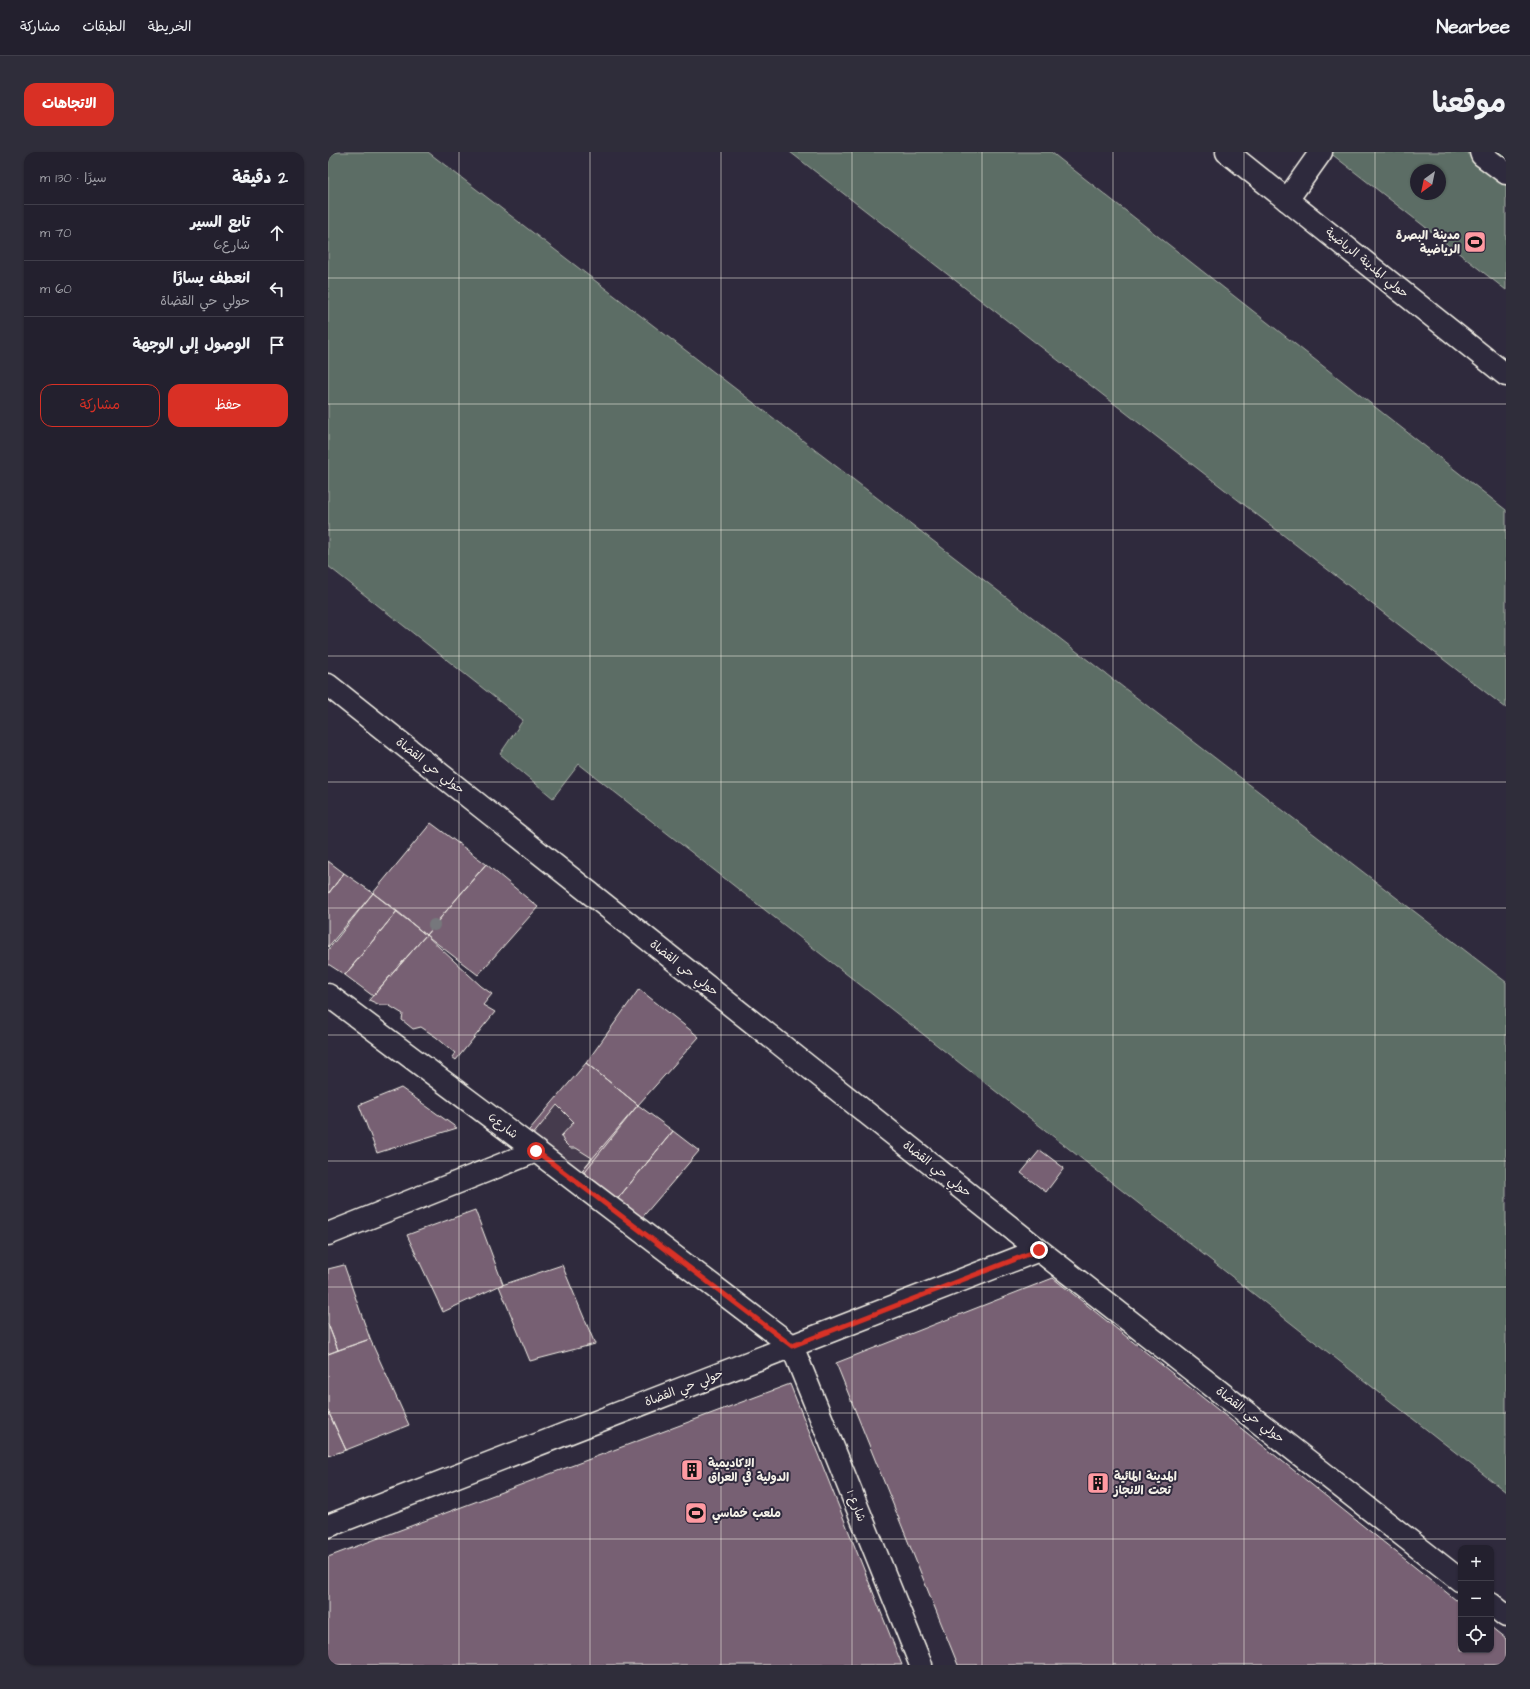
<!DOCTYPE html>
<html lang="ar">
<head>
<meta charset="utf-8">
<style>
	:root { --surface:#23202e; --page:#2f2d3a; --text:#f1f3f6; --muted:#a3a3aa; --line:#403e4a; --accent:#d93025 }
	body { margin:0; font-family:"Architects Daughter","Playpen Sans Arabic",sans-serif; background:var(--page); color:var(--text); direction:rtl }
	.controls { position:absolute; right:12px; bottom:12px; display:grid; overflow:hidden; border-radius:8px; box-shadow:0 1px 3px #0004 }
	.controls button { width:36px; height:36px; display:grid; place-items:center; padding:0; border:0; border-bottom:1px solid var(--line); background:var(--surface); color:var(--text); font:20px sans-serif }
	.compass { position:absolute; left:1082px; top:12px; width:36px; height:36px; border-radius:50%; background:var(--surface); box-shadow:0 1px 3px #0004; rotate:213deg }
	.stop { position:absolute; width:12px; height:12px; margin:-9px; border:3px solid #d93025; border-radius:50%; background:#fff }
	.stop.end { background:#d93025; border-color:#fff; box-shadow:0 1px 4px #0008 }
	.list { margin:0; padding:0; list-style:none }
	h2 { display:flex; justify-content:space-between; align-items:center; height:52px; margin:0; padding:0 16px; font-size:17px }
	h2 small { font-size:13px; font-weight:400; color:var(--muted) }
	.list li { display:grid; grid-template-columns:26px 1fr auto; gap:12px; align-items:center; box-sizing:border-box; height:56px; padding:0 16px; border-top:1px solid var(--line) }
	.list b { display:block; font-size:15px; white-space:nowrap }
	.list p { margin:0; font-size:13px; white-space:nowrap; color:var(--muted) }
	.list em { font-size:13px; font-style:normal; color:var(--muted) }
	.actions { display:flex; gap:8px; padding:12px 16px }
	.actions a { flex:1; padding:9px 0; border:1px solid var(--accent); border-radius:12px; text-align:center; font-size:14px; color:var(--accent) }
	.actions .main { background:var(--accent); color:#fff }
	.icon { flex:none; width:22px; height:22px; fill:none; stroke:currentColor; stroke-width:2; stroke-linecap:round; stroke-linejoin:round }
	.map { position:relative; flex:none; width:1178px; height:1513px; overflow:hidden; direction:ltr; border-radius:12px }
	header { display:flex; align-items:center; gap:24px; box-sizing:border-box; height:56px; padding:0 20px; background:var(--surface); border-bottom:1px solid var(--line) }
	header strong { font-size:19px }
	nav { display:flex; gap:22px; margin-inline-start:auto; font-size:14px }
	.intro { display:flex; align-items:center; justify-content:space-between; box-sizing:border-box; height:96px; padding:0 24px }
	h1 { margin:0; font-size:28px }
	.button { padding:10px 18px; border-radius:12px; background:var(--accent); color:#fff; font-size:14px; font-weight:700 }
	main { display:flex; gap:24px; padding:0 24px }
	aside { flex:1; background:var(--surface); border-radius:12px; box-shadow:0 1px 3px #0004 }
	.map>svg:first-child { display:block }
	.built { fill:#453a4d }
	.green { fill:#5c6d65; stroke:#a8afa6; fill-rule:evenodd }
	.building { fill:#776073; stroke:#f4f1e8 }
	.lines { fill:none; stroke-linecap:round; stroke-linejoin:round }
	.minor-casing { stroke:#f4f1e8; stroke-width:25 }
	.tertiary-casing { stroke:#f4f1e8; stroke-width:25 }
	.minor { stroke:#2f2a3d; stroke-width:22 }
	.tertiary { stroke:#2f2a3d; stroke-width:22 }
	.tree { fill:#76777b }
	.route { stroke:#d93025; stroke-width:5 }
	.grid { fill:none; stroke:#f4f1e8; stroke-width:1; stroke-opacity:0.55 }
	.labels { text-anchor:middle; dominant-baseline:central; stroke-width:4; stroke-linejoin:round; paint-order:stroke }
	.poi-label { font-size:12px; font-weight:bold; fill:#f4f1e8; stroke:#2f2a3d; text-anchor:start }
	.street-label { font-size:12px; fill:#f4f1e8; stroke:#2f2a3d }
</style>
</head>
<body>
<header>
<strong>Nearbee</strong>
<nav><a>الخريطة</a><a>الطبقات</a><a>مشاركة</a></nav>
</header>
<div class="intro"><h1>موقعنا</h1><a class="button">الاتجاهات</a></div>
<main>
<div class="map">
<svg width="1178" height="1513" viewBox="0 0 1178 1513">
	<rect width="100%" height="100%" fill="#2f2a3d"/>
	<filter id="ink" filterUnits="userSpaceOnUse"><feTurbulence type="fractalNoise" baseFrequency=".025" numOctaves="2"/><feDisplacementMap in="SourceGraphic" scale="8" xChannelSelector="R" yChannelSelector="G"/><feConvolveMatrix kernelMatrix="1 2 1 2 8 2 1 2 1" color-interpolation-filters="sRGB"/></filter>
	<g filter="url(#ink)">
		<path class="built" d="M229,953L246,970L233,984L236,990L242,996H248L264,1006L251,1022L204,984Z"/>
		<path class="green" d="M0,0H100L1178,830V1340L251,612L225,646L172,602L195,568L0,414Z
			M462,0H723L1178,358V556Z
			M1001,0H1178V138ZM1088,18H1112V42H1088Z"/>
		<path class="building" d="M103,671L158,712L98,783L45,741Z
			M0,709L16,721L0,742Z
			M158,712L210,755L150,823L98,783Z
			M16,721L45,741L0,795V742Z
			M45,741L69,759L17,823L0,812V798Z
			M69,759L98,783L45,844L17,823Z
			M98,783L153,834L164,842L155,853L167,860L128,908L124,905L127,901L108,885L93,875L85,877L74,868L75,862L60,853H52L41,848Z
			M311,837L371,885L310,953L258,911Z
			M258,911L310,953L254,1023L252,1021L264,1006L248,996H242L236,990L233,984L246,970L229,953L204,984H196Z
			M73,936L129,976L49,1001L31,953Z
			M310,953L345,979L287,1050L251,1022Z
			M345,979L371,999L312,1068L287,1050Z
			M712,998L736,1016L718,1040L693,1021Z
			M147,1058L175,1132L115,1160L79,1083Z
			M16,1113L42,1187L10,1198L0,1172V1117Z
			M234,1113L267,1192L202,1209L171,1134Z
			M725,1126L1133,1452V1498H1163V1475L1178,1487V1513H630L508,1211Z
			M0,1172L10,1198L0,1202Z
			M42,1187L81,1273L18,1298L0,1259V1202Z
			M462,1232L574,1513H0V1405Z
			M0,1259L18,1298L0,1304Z"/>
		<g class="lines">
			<g class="minor-casing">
				<path id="minor" d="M1153,0L1154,3L1178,21
					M959,48L993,0
					M0,533L711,1098L1133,1429
					M0,843L208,999L464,1194L593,1513
					M0,1082L208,999
					M0,1374L711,1098
					M1163,1452L1178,1464"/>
			</g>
			<g class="tertiary-casing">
				<path id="tertiary" d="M899,0L1178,223"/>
			</g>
			<use href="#minor" class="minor"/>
			<use href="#tertiary" class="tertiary"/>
		</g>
		<circle class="tree" cx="106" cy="773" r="6"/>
	</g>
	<g class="lines" filter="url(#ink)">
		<path class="route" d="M208,999L464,1194L711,1098"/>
	</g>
	<path class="grid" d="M131,0V1513M262,0V1513M393,0V1513M524,0V1513M654,0V1513M785,0V1513M916,0V1513M1047,0V1513M0,126H1178M0,252H1178M0,378H1178M0,504H1178M0,630H1178M0,756H1178M0,883H1178M0,1009H1178M0,1135H1178M0,1261H1178M0,1387H1178"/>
	<defs>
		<g id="stadium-square" transform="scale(1.15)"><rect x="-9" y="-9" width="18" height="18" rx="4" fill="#ff9aa2" stroke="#2f2a3d"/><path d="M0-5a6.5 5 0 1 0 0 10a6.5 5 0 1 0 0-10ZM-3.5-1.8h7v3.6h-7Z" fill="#111"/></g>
		<g id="building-square" transform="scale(1.15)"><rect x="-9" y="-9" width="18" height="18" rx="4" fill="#ff9aa2" stroke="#2f2a3d"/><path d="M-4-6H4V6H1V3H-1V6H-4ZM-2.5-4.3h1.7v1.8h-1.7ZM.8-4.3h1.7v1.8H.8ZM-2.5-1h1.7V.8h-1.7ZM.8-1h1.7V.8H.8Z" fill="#111"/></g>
	</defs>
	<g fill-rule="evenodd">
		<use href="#stadium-square" x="1147" y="90"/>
		<use href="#building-square" x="364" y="1318"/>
		<use href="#building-square" x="770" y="1331"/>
		<use href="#stadium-square" x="368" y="1361"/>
	</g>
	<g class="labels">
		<g class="poi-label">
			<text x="1132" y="83" text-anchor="end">مدينة البصرة<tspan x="1132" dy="14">الرياضية</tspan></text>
			<text x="380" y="1311">الاكاديمية<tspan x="380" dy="14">الدولية في العراق</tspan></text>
			<text x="786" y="1324">المدينة المائية<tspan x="786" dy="14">تحت الانجاز</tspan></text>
			<text x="384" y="1361">ملعب خماسي</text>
		</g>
		<g class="street-label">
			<text transform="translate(1039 111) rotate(39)">حولي المدينة الرياضية</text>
			<text transform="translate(102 614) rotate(38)">حولي حي القضاة</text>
			<text transform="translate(356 816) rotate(38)">حولي حي القضاة</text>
			<text transform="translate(175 974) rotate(37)">شارع6</text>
			<text transform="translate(609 1017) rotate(38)">حولي حي القضاة</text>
			<text transform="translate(356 1236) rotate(-21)">حولي حي القضاة</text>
			<text transform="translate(922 1263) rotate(38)">حولي حي القضاة</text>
			<text transform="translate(528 1354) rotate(68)">شارع 1</text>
		</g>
	</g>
</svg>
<div class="controls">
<button>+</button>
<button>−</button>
<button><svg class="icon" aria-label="locate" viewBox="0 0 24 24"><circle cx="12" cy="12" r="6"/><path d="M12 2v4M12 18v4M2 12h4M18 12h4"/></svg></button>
</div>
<svg class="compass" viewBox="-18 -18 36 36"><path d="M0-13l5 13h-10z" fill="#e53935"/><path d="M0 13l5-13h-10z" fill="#a3a3aa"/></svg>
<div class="stop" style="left:208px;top:999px"></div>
<div class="stop end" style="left:711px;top:1098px"></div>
</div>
<aside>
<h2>2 دقيقة<small>سيرًا · 130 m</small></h2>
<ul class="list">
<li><svg class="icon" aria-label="ahead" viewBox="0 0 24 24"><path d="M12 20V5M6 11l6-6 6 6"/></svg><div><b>تابع السير</b><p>شارع6</p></div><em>70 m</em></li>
<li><svg class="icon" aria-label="left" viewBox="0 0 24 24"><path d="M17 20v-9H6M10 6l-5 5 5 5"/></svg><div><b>انعطف يسارًا</b><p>حولي حي القضاة</p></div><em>60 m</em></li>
<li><svg class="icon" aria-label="arrive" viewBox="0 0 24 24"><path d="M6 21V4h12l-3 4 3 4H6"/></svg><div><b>الوصول إلى الوجهة</b></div></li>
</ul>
<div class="actions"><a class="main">حفظ</a><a>مشاركة</a></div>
</aside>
</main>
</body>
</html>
